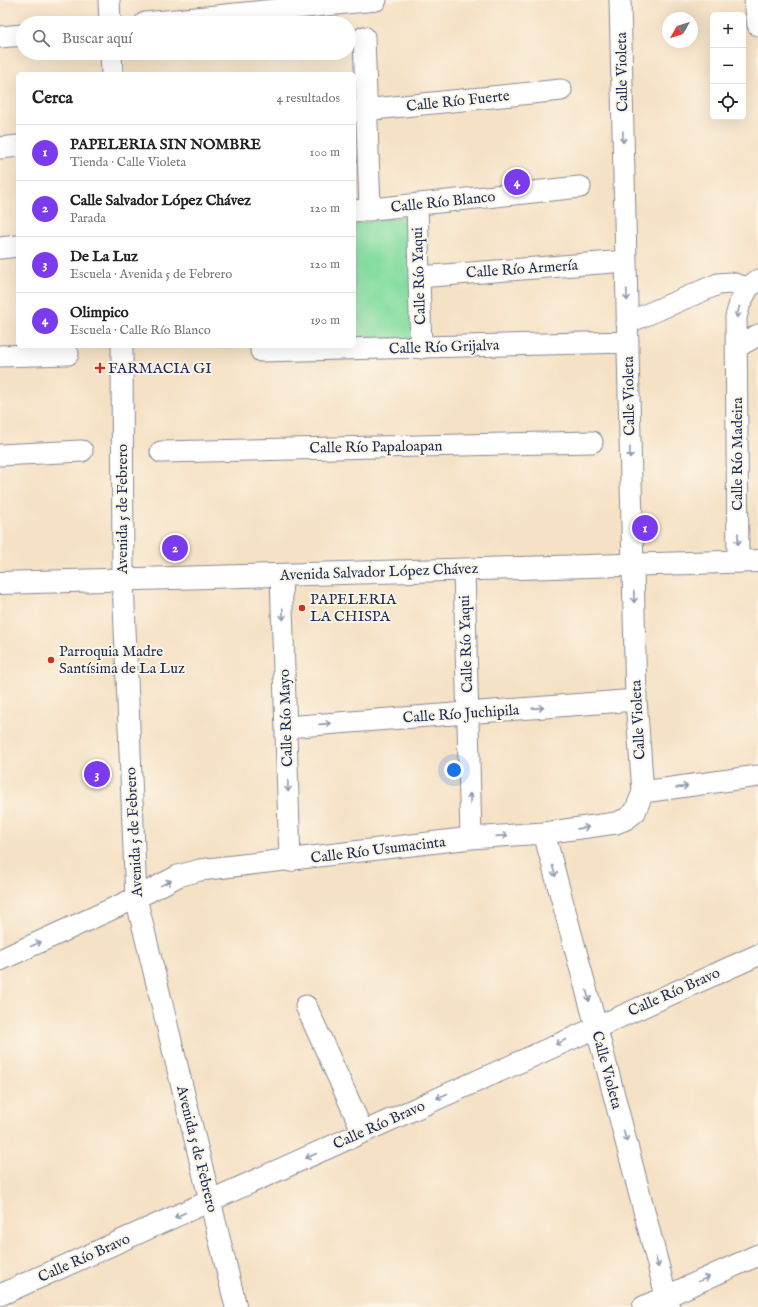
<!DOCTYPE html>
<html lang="es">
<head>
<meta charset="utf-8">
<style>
	:root { --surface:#fff; --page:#f2f2f2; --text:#222; --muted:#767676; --line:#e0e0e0; --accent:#7c3aed }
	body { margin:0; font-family:"IM FELL English",serif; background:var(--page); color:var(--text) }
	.controls { position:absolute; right:12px; top:12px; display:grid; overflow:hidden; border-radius:6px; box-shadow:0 4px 16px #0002 }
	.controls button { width:36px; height:36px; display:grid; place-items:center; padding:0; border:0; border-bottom:1px solid var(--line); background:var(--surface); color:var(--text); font:20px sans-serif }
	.compass { position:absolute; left:662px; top:12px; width:36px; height:36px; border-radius:50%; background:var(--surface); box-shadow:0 4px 16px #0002; rotate:231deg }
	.you { position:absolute; left:454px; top:770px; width:14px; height:14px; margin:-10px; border:3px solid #fff; border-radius:50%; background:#1a73e8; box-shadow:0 0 0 6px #1a73e833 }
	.badge { display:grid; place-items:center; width:26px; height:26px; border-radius:50%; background:var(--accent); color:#fff; font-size:13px; font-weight:700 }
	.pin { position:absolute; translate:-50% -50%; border:2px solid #fff; box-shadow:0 1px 4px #0006 }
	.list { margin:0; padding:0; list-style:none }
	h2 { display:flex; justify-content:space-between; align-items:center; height:52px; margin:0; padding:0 16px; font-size:17px }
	h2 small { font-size:13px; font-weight:400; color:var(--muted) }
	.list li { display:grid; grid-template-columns:26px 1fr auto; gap:12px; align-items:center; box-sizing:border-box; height:56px; padding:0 16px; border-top:1px solid var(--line) }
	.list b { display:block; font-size:15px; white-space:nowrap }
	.list p { margin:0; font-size:13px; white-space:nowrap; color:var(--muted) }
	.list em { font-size:13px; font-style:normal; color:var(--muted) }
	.icon { flex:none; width:22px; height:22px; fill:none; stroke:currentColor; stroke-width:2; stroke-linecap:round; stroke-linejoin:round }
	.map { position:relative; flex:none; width:758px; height:1307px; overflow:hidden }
	.search { position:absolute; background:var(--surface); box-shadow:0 4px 16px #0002; left:16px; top:16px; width:340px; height:44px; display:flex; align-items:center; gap:10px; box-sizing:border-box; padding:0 14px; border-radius:22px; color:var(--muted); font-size:15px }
	.panel { position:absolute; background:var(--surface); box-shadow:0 4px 16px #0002; left:16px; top:72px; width:340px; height:276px; border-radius:6px }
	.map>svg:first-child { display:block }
	.green { fill:#85dda1; stroke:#508680 }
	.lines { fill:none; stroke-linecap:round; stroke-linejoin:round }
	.street-casing { stroke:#888892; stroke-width:23 }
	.secondary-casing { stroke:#888892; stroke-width:24 }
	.street { stroke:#fff; stroke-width:21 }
	.secondary { stroke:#fff; stroke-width:22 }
	.oneway { stroke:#8d97ae }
	.poi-dot { fill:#c8321e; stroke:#fcf5e5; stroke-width:1.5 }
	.labels { text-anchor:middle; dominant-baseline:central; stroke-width:4; stroke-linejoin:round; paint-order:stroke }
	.street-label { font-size:15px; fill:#1b2f5e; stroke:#fcf5e5 }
	.poi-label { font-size:15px; fill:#1b2f5e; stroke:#fcf5e5; text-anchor:start }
</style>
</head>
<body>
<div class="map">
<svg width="758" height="1307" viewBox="0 0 758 1307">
	<rect width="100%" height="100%" fill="#fcf5e5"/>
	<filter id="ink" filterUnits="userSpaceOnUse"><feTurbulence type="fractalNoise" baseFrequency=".025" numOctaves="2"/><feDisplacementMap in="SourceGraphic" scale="8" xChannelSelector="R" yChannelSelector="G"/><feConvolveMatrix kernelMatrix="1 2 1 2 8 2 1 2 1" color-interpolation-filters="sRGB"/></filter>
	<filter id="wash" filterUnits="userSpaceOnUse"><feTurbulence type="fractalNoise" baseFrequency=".012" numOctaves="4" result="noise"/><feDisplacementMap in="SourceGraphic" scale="16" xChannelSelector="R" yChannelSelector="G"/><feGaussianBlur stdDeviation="0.9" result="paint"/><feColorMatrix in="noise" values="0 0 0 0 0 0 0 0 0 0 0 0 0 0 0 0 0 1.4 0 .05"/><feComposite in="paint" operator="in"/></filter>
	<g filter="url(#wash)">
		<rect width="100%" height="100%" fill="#f5e1c5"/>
		<path class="green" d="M413,215L415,339L354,340V223Z"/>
	</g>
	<g filter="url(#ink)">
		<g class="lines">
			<g class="street-casing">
				<path id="street" d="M109,0L110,23
					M755,0L758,25
					M145,23L376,0
					M0,37L23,35
					M364,37L370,210
					M111,53L112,74
					M354,111L561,90
					M0,148L18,146
					M417,204L421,348
					M354,211L580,187
					M0,248L18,246
					M419,277L626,261
					M627,323L718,284L731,283L748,288
					M122,346L123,580L136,898L236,1307
					M261,346V351L628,342
					M737,347L758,335
					M0,356L68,354
					M161,452L592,442
					M0,455L82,451
					M738,562L736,317L740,303L748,288L758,280
					M464,570L471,838
					M281,575L290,861
					M286,727L636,700
					M643,792L758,776
					M544,833L596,1026L669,1307
					M0,960L136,898L178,876L200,870L471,838L544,833L616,823L626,819L635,812L643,792L636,700L620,0
					M306,1006L363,1132
					M0,1295C253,1183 505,1067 758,955
					M643,1307L758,1255"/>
			</g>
			<g class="secondary-casing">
				<path id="secondary" d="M0,583L758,561"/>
			</g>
			<use href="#street" class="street"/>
			<use href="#secondary" class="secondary"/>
		</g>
		<defs><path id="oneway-shaft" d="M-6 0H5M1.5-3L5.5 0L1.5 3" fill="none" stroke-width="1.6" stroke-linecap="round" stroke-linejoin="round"/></defs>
		<g class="oneway">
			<use href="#oneway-shaft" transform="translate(623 137) rotate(89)"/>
			<use href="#oneway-shaft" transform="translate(627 295) rotate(89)"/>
			<use href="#oneway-shaft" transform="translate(738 312) rotate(104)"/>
			<use href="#oneway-shaft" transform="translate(630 453) rotate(89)"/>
			<use href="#oneway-shaft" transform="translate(738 539) rotate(90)"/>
			<use href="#oneway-shaft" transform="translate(634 597) rotate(89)"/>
			<use href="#oneway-shaft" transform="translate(283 614) rotate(88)"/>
			<use href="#oneway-shaft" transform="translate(538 708) rotate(-4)"/>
			<use href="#oneway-shaft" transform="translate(325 724) rotate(-4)"/>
			<use href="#oneway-shaft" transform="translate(288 786) rotate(88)"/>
			<use href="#oneway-shaft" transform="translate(682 787) rotate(-8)"/>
			<use href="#oneway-shaft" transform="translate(470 799) rotate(-92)"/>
			<use href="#oneway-shaft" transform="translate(583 828) rotate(-8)"/>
			<use href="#oneway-shaft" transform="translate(502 836) rotate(-4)"/>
			<use href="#oneway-shaft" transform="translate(554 871) rotate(75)"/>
			<use href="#oneway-shaft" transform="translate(166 883) rotate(-26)"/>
			<use href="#oneway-shaft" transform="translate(36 944) rotate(-24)"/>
			<use href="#oneway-shaft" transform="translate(588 996) rotate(75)"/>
			<use href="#oneway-shaft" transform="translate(561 1042) rotate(156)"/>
			<use href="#oneway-shaft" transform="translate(442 1096) rotate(156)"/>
			<use href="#oneway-shaft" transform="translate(625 1136) rotate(75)"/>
			<use href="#oneway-shaft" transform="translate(311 1156) rotate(156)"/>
			<use href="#oneway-shaft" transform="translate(180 1215) rotate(156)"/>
			<use href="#oneway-shaft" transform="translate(657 1262) rotate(75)"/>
			<use href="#oneway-shaft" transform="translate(704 1279) rotate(-24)"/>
		</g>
	</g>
	<g class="poi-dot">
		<path d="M98 362h4v4h4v4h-4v4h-4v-4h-4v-4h4z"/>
		<circle cx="302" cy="608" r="4"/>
		<circle cx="51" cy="660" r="4"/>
	</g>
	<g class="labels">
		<g class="street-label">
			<text transform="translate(622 72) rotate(-91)">Calle Violeta</text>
			<text transform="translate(458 101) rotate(-6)">Calle Río Fuerte</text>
			<text transform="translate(443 202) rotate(-6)">Calle Río Blanco</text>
			<text transform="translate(522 269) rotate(-4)">Calle Río Armería</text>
			<text transform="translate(419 276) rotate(-92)">Calle Río Yaqui</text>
			<text transform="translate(444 347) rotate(-2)">Calle Río Grijalva</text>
			<text transform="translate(629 396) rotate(-91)">Calle Violeta</text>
			<text transform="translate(376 447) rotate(-1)">Calle Río Papaloapan</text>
			<text transform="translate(737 454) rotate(-90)">Calle Río Madeira</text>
			<text transform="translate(122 509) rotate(-90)">Avenida 5 de Febrero</text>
			<text transform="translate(379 572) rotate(-2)">Avenida Salvador López Chávez</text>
			<text transform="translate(466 644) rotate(-92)">Calle Río Yaqui</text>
			<text transform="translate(461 714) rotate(-4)">Calle Río Juchipila</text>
			<text transform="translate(286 718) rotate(-92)">Calle Río Mayo</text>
			<text transform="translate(638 720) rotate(-93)">Calle Violeta</text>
			<text transform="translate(134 832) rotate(-93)">Avenida 5 de Febrero</text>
			<text transform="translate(378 850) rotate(-7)">Calle Río Usumacinta</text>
			<text transform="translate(674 992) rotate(-24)">Calle Río Bravo</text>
			<text transform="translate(607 1070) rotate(75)">Calle Violeta</text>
			<text transform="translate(379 1125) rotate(-24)">Calle Río Bravo</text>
			<text transform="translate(197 1149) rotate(76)">Avenida 5 de Febrero</text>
			<text transform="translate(84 1258) rotate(-24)">Calle Río Bravo</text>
		</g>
		<g class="poi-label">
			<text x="108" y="368">FARMACIA GI</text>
			<text x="310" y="599">PAPELERIA<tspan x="310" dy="17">LA CHISPA</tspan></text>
			<text x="59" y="651">Parroquia Madre<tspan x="59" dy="17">Santísima de La Luz</tspan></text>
		</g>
	</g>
</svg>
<div class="controls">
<button>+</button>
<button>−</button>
<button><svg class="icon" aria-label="locate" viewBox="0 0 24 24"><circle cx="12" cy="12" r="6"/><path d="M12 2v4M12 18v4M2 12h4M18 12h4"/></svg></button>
</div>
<svg class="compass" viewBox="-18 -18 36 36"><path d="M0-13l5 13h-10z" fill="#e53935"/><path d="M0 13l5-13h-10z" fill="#767676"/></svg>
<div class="you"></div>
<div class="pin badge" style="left:645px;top:528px">1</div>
<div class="pin badge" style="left:175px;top:548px">2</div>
<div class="pin badge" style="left:97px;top:774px">3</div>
<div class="pin badge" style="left:517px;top:182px">4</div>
<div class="search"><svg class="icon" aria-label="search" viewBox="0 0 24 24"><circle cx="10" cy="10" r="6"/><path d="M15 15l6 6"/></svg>Buscar aquí</div>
<section class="panel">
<h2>Cerca<small>4 resultados</small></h2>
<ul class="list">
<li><span class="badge">1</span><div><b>PAPELERIA SIN NOMBRE</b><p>Tienda · Calle Violeta</p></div><em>100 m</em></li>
<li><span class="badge">2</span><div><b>Calle Salvador López Chávez</b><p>Parada</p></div><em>120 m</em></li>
<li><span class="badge">3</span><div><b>De La Luz</b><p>Escuela · Avenida 5 de Febrero</p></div><em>120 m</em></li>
<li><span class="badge">4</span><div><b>Olimpico</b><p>Escuela · Calle Río Blanco</p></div><em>190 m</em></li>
</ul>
</section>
</div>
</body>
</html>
